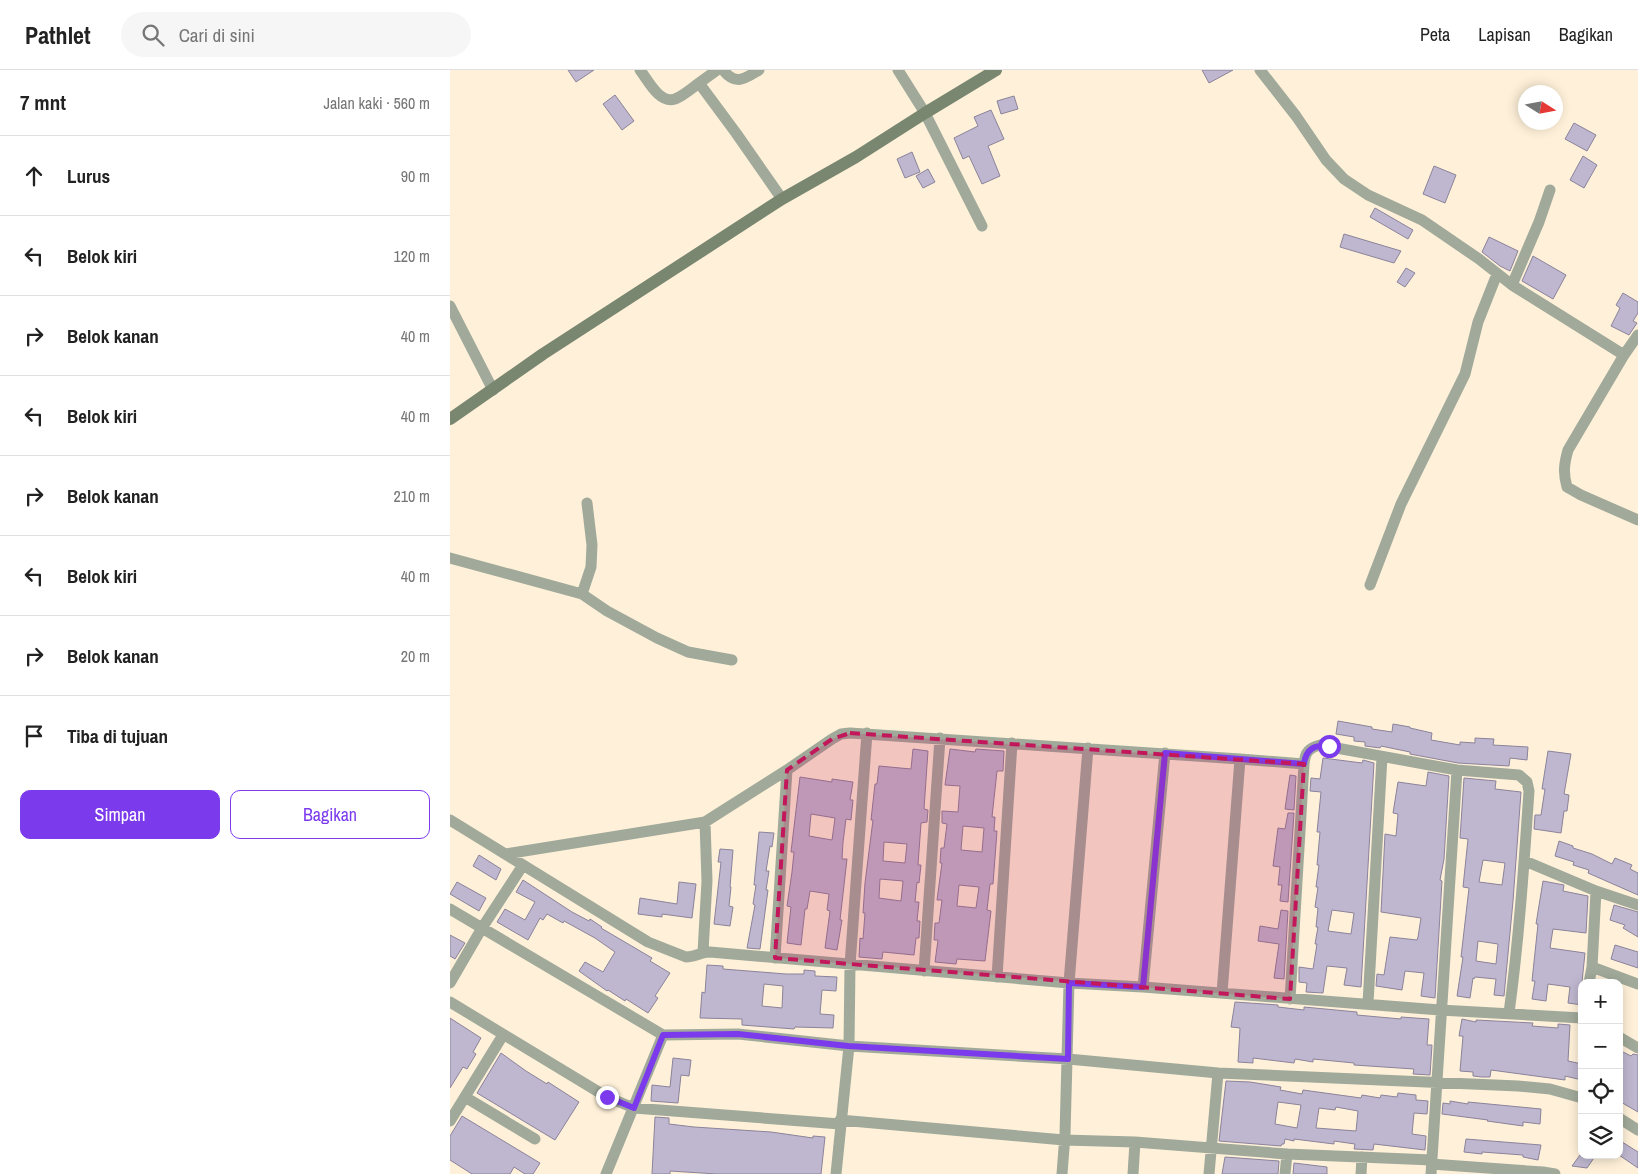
<!DOCTYPE html>
<html lang="id">
<head>
<meta charset="utf-8">
<style>
	:root { --surface:#fff; --page:#f6f6f6; --text:#222; --muted:#767676; --line:#e0e0e0; --accent:#7c3aed }
	body { margin:0; font-family:"Archivo Narrow",sans-serif; background:var(--page); color:var(--text) }
	.controls { position:absolute; right:15px; bottom:15px; display:grid; overflow:hidden; border-radius:10px; box-shadow:0 2px 12px #0003 }
	.controls button { width:45px; height:45px; display:grid; place-items:center; padding:0; border:0; border-bottom:1px solid var(--line); background:var(--surface); color:var(--text); font:25px sans-serif }
	.compass { position:absolute; left:1068px; top:15px; width:45px; height:45px; border-radius:50%; background:var(--surface); box-shadow:0 2px 12px #0003; rotate:101deg }
	.stop { position:absolute; width:15px; height:15px; margin:-11px; border:4px solid #7c3aed; border-radius:50%; background:#fff }
	.stop.end { background:#7c3aed; border-color:#fff; box-shadow:0 1px 5px #0008 }
	.list { margin:0; padding:0; list-style:none }
	h2 { display:flex; justify-content:space-between; align-items:center; height:65px; margin:0; padding:0 20px; font-size:21px }
	h2 small { font-size:16px; font-weight:400; color:var(--muted) }
	.list li { display:grid; grid-template-columns:32px 1fr auto; gap:15px; align-items:center; box-sizing:border-box; height:80px; padding:0 20px; border-top:1px solid var(--line) }
	.list b { display:block; font-size:19px; white-space:nowrap }
	.list em { font-size:16px; font-style:normal; color:var(--muted) }
	.actions { display:flex; gap:10px; padding:15px 20px }
	.actions a { flex:1; padding:11px 0; border:1px solid var(--accent); border-radius:10px; text-align:center; font-size:18px; color:var(--accent) }
	.actions .main { background:var(--accent); color:#fff }
	.icon { flex:none; width:28px; height:28px; fill:none; stroke:currentColor; stroke-width:2; stroke-linecap:round; stroke-linejoin:round }
	.map { position:relative; flex:none; width:1188px; height:1104px; overflow:hidden }
	header { display:flex; align-items:center; gap:30px; box-sizing:border-box; height:70px; padding:0 25px; background:var(--surface); border-bottom:1px solid var(--line) }
	header strong { font-size:24px }
	nav { display:flex; gap:28px; margin-inline-start:auto; font-size:18px }
	.search { width:350px; height:45px; background:var(--page); display:flex; align-items:center; gap:12px; box-sizing:border-box; padding:0 18px; border-radius:28px; color:var(--muted); font-size:19px }
	main { display:flex }
	aside { flex:1; background:var(--surface) }
	.map>svg:first-child { display:block }
	.building { fill:#beb7cf; stroke:#8a839a; fill-rule:evenodd }
	.lines { fill:none; stroke-linecap:round; stroke-linejoin:round }
	.street { stroke:#a1aa9a; stroke-width:11 }
	.secondary { stroke:#7a8770; stroke-width:12 }
	.route { stroke:#7c3aed; stroke-width:6 }
	.marked { fill:#c2185b; fill-opacity:0.2; stroke:#c2185b; stroke-width:4; stroke-dasharray:10 6; stroke-linejoin:round }
</style>
</head>
<body>
<header>
<strong>Pathlet</strong>
<div class="search"><svg class="icon" aria-label="search" viewBox="0 0 24 24"><circle cx="10" cy="10" r="6"/><path d="M15 15l6 6"/></svg>Cari di sini</div>
<nav><a>Peta</a><a>Lapisan</a><a>Bagikan</a></nav>
</header>
<main>
<aside>
<h2>7 mnt<small>Jalan kaki · 560 m</small></h2>
<ul class="list">
<li><svg class="icon" aria-label="ahead" viewBox="0 0 24 24"><path d="M12 20V5M6 11l6-6 6 6"/></svg><div><b>Lurus</b></div><em>90 m</em></li>
<li><svg class="icon" aria-label="left" viewBox="0 0 24 24"><path d="M17 20v-9H6M10 6l-5 5 5 5"/></svg><div><b>Belok kiri</b></div><em>120 m</em></li>
<li><svg class="icon" aria-label="right" viewBox="0 0 24 24"><path d="M7 20v-9h11M14 6l5 5-5 5"/></svg><div><b>Belok kanan</b></div><em>40 m</em></li>
<li><svg class="icon" aria-label="left" viewBox="0 0 24 24"><path d="M17 20v-9H6M10 6l-5 5 5 5"/></svg><div><b>Belok kiri</b></div><em>40 m</em></li>
<li><svg class="icon" aria-label="right" viewBox="0 0 24 24"><path d="M7 20v-9h11M14 6l5 5-5 5"/></svg><div><b>Belok kanan</b></div><em>210 m</em></li>
<li><svg class="icon" aria-label="left" viewBox="0 0 24 24"><path d="M17 20v-9H6M10 6l-5 5 5 5"/></svg><div><b>Belok kiri</b></div><em>40 m</em></li>
<li><svg class="icon" aria-label="right" viewBox="0 0 24 24"><path d="M7 20v-9h11M14 6l5 5-5 5"/></svg><div><b>Belok kanan</b></div><em>20 m</em></li>
<li><svg class="icon" aria-label="arrive" viewBox="0 0 24 24"><path d="M6 21V4h12l-3 4 3 4H6"/></svg><div><b>Tiba di tujuan</b></div></li>
</ul>
<div class="actions"><a class="main">Simpan</a><a>Bagikan</a></div>
</aside>
<div class="map">
<svg width="1188" height="1104" viewBox="0 0 1188 1104">
	<rect width="100%" height="100%" fill="#fff1d9"/>
	<path class="building" d="M118,0H144L126,12Z
		M752,0H783L759,13Z
		M165,25L184,51L172,60L153,34Z
		M564,26L568,39L551,44L547,31Z
		M541,40L554,69L538,76L550,106L532,114L519,86L513,89L504,68L528,56L524,47Z
		M1124,53L1146,65L1137,81L1115,69Z
		M462,82L470,102L455,108L447,89Z
		M1133,86L1147,95L1134,118L1120,110Z
		M984,96L1006,105L995,133L973,124Z
		M478,99L485,112L473,118L466,106Z
		M925,138L963,160L958,169L920,147Z
		M894,164L951,181L944,193L890,177Z
		M1039,167L1068,181L1060,201L1050,196L1032,182Z
		M1083,186L1116,205L1103,229L1072,211Z
		M956,198L965,203L955,217L947,212Z
		M1173,223L1188,232V243L1183,251L1187,253L1179,265L1161,256L1170,238L1166,235Z
		M888,651L922,657V659L942,662L943,654L960,657V658L982,663L981,670L1010,675V672L1025,673V668L1044,669L1043,675L1078,677L1077,690L1060,688L1059,696L1008,693L960,684V682L931,676L930,678L915,676V672L904,671V667L886,664Z
		M463,679L478,681L474,739L478,740L477,752L471,753L468,795H471L469,813L467,812L465,832H469L467,851H470L469,868H466L464,885L433,882L432,889L409,887L410,868L413,869L415,843H413L415,813L423,750H421L425,714H427L429,696L461,699ZM434,772L457,774L455,793L433,791ZM430,809L453,811L451,831L429,828Z
		M500,679L525,682L526,679L554,681L553,701H547L542,747H545L544,761H547L543,814H540L537,840L541,841L535,891L507,889L506,894L485,892L488,870H484L485,853H489L492,830H487L492,793H490L491,778H494L497,754L492,753V741L508,742L510,716L495,715ZM513,756L534,758L532,782L511,780ZM509,815L529,817L526,838L507,836Z
		M1098,681L1121,684L1114,724L1119,725L1117,741H1114L1111,763L1084,759L1085,745H1091L1095,719H1092Z
		M873,688L912,693L913,690L924,693L911,917L894,915L897,898L877,896L873,923L856,922L857,913L849,912V897L863,899L867,874H865L868,857H866L868,838L865,837L868,817H866L869,795H867L870,762H867L871,722L860,721L861,708L870,709ZM882,840L904,843L901,864L878,861Z
		M978,702L999,706L994,789L990,810L992,811L985,928L971,926L974,903L955,901L952,920L926,916L927,904L934,905L940,867L967,870L968,867L971,848L931,842L935,764L946,766L948,744L943,743L948,712L976,716Z
		M840,705L846,706L844,740L835,739Z
		M350,707L382,712V709L403,712L400,730H403L401,750L396,749L393,772L392,789H397L390,850H392L387,880L375,878L380,841L377,840L379,824L360,821L357,839H355L351,875L337,873L341,837L337,836L342,802L344,782H341ZM361,744L385,748L382,770L359,766Z
		M1014,708L1046,711L1045,719L1071,722L1063,831L1054,926L1044,925L1046,909L1025,907L1024,909L1023,908L1020,928L1007,926L1013,887H1011L1019,818L1013,817L1018,769L1010,768ZM1033,790L1055,793L1052,815L1029,812ZM1028,871L1048,874L1046,894L1026,891Z
		M838,743H844L838,832L830,831L832,815H828L830,797L823,796L828,758L835,759Z
		M309,762L324,763L322,777L320,776L316,801H319L316,820H318L310,879L297,878L305,835L303,834L306,815H304Z
		M1109,771L1123,776V778L1142,784L1162,794L1165,788L1182,795L1180,799L1188,803V825L1138,803L1139,800L1123,795L1124,792L1105,786Z
		M270,779L283,780L280,817H281L279,836L283,837L280,856L264,854L271,792H268Z
		M29,785L51,799L46,810L23,796Z
		M73,810L122,842L139,851L140,849L152,857L151,858L202,888L200,891L220,903L205,926L208,928L198,943L176,929L175,931L158,920L157,921L129,901L135,892L153,902L165,882L145,868L114,851L113,853L97,844L93,850L90,848L78,870L47,852L55,839L75,850L85,832L66,822Z
		M1093,811L1114,815L1113,821L1138,826L1136,863L1103,859L1100,878L1135,883L1132,912V935L1118,933L1120,917L1098,914L1096,931L1082,929L1085,911H1082L1088,854H1086Z
		M7,812L36,828L29,841L0,824Z
		M229,812L246,814L242,848L212,844V847L188,844L190,828L227,834Z
		M1164,835L1188,842V867L1173,858L1175,855L1160,850Z
		M831,840L838,841L834,909L824,908L829,874L808,871L810,856L828,859Z
		M0,865L15,873L5,889L0,886Z
		M1165,875L1188,882V898L1161,889Z
		M257,895L273,896V899L336,904H354V900L365,901V906L387,907L386,921L372,920L370,944L384,945L383,958L345,957L344,959L292,955V949L250,948L252,922L255,923ZM314,914L333,916L332,938L312,936Z
		M785,932L828,935V937L854,940V937L907,942V945L951,949V947L979,949L977,975H982L980,1005L963,1004L964,999L904,995V993L863,989V992L845,989L844,993L803,988V993L788,992L790,958L781,957Z
		M0,948L31,968L23,982L26,984L17,999L13,997L0,1018Z
		M1012,949L1026,952V950L1083,953L1082,956L1108,958V954L1120,955L1118,991L1132,994V1010L1115,1006V1010L1041,1000L1040,1007H1032L1023,1006V1002L1010,1001L1013,966H1009Z
		M1169,980L1181,986L1183,984L1188,985V1042L1169,1031Z
		M51,983L76,1001L97,1014L98,1012L129,1032L105,1070L27,1023Z
		M223,988L241,990L239,1006L231,1005L228,1033L201,1031L202,1015L220,1017Z
		M776,1011L800,1012L831,1017L830,1020L852,1024L853,1020L911,1028L912,1025L930,1028L931,1025L947,1027L948,1023L966,1025V1030L978,1031L977,1044L964,1043L962,1064L976,1066L975,1080L924,1074L923,1080L904,1079L905,1074L884,1071V1074L844,1069V1071L835,1069L834,1074H832L831,1076L769,1071ZM828,1032L851,1035L847,1058L825,1054ZM886,1037L908,1041L906,1061L866,1058L869,1038L885,1040Z
		M1000,1031L1018,1034V1032L1091,1039L1090,1054L1073,1052V1056L1037,1051L1038,1050L992,1044L993,1033L1000,1034Z
		M12,1046L90,1093L83,1104H75L64,1097L60,1104H22L0,1090V1066Z
		M205,1047L219,1048V1054L244,1057L321,1062L363,1068V1066L375,1067L371,1104H267L220,1101V1104H202Z
		M1016,1069L1091,1075L1088,1090L1073,1087V1085L1032,1082V1084L1014,1082Z
		M1169,1070L1188,1082V1098L1169,1085Z
		M1130,1085H1146L1137,1098L1122,1096Z
		M775,1087L829,1091L828,1104H772Z
		M844,1093L877,1097V1104H843Z"/>
	<g class="lines">
		<path class="street" d="M190,0C198,10 209,34 225,29C233,26 242,18 249,13L286,63L332,129
			M273,0C286,16 294,9 309,0
			M448,0L475,43L532,156
			M810,0L846,46L876,90L894,109L918,125L972,150L1029,189L1062,215L1174,285
			M249,13L267,0
			M1062,215L1089,152L1100,120
			M0,236L43,320
			M1188,265L1174,285L1118,380C1114,394 1113,403 1117,417L1131,425L1188,450
			M0,488L132,524L157,541L207,568L238,582L282,590
			M920,515L951,434L1015,304L1028,252L1047,204
			M132,524L141,497L142,475L137,433
			M0,750L198,872L236,887C245,887 251,882 260,882L619,913L693,917L990,940L1132,948
			M56,784L255,752L337,700L382,669L391,664L400,663L790,689
			M1075,791L1146,821L1188,835
			M0,839L213,965L288,964L399,976L618,989L768,1003L1068,1016L1100,1019L1132,1028
			M253,882L257,811L255,752
			M325,888L337,700
			M1142,897L1188,914
			M474,901L490,668
			M547,907L562,673
			M0,913L32,858L73,795
			M1139,913L1142,897L1146,821
			M693,917L715,683
			M772,923L790,689L854,694
			M840,929L854,694C855,682 859,678 870,675L1007,700L1069,705L1077,712L1079,721C1074,795 1069,869 1059,943
			M0,932L157,1027L184,1038L390,1054
			M918,933L932,687
			M1169,967L1188,978
			M15,1027L85,1069
			M1169,1048L1188,1060
			M390,1050L614,1070L685,1072L837,1084L982,1090
			M0,1051L53,965
			M981,1094L1093,1102L1105,1104
			M156,1104L213,965
			M386,1104L399,976L400,895L417,663
			M612,1104L615,1065L619,913L638,678
			M683,1104L685,1072
			M759,1104L768,1003
			M835,1104L837,1084
			M911,1104L912,1087
			M981,1104L1007,700"/>
		<path class="secondary" d="M0,349L93,284L332,129L406,87L475,43L546,0"/>
	</g>
	<g class="lines">
		<path class="route" d="M157,1027L184,1038L213,965L288,964L398,976L618,989L619,913L693,917L715,683L854,694C856,678 865,675 879,676"/>
	</g>
	<path class="marked" d="M400,663L854,694L840,929L325,888L337,700L382,669Z"/>
</svg>
<div class="controls">
<button>+</button>
<button>−</button>
<button><svg class="icon" aria-label="locate" viewBox="0 0 24 24"><circle cx="12" cy="12" r="6"/><path d="M12 2v4M12 18v4M2 12h4M18 12h4"/></svg></button>
<button><svg class="icon" aria-label="layers" viewBox="0 0 24 24"><path d="M12 4l9 5-9 5-9-5zM3 14l9 5 9-5"/></svg></button>
</div>
<svg class="compass" viewBox="-18 -18 36 36"><path d="M0-13l5 13h-10z" fill="#e53935"/><path d="M0 13l5-13h-10z" fill="#767676"/></svg>
<div class="stop" style="left:879px;top:676px"></div>
<div class="stop end" style="left:157px;top:1027px"></div>
</div>
</main>
</body>
</html>
